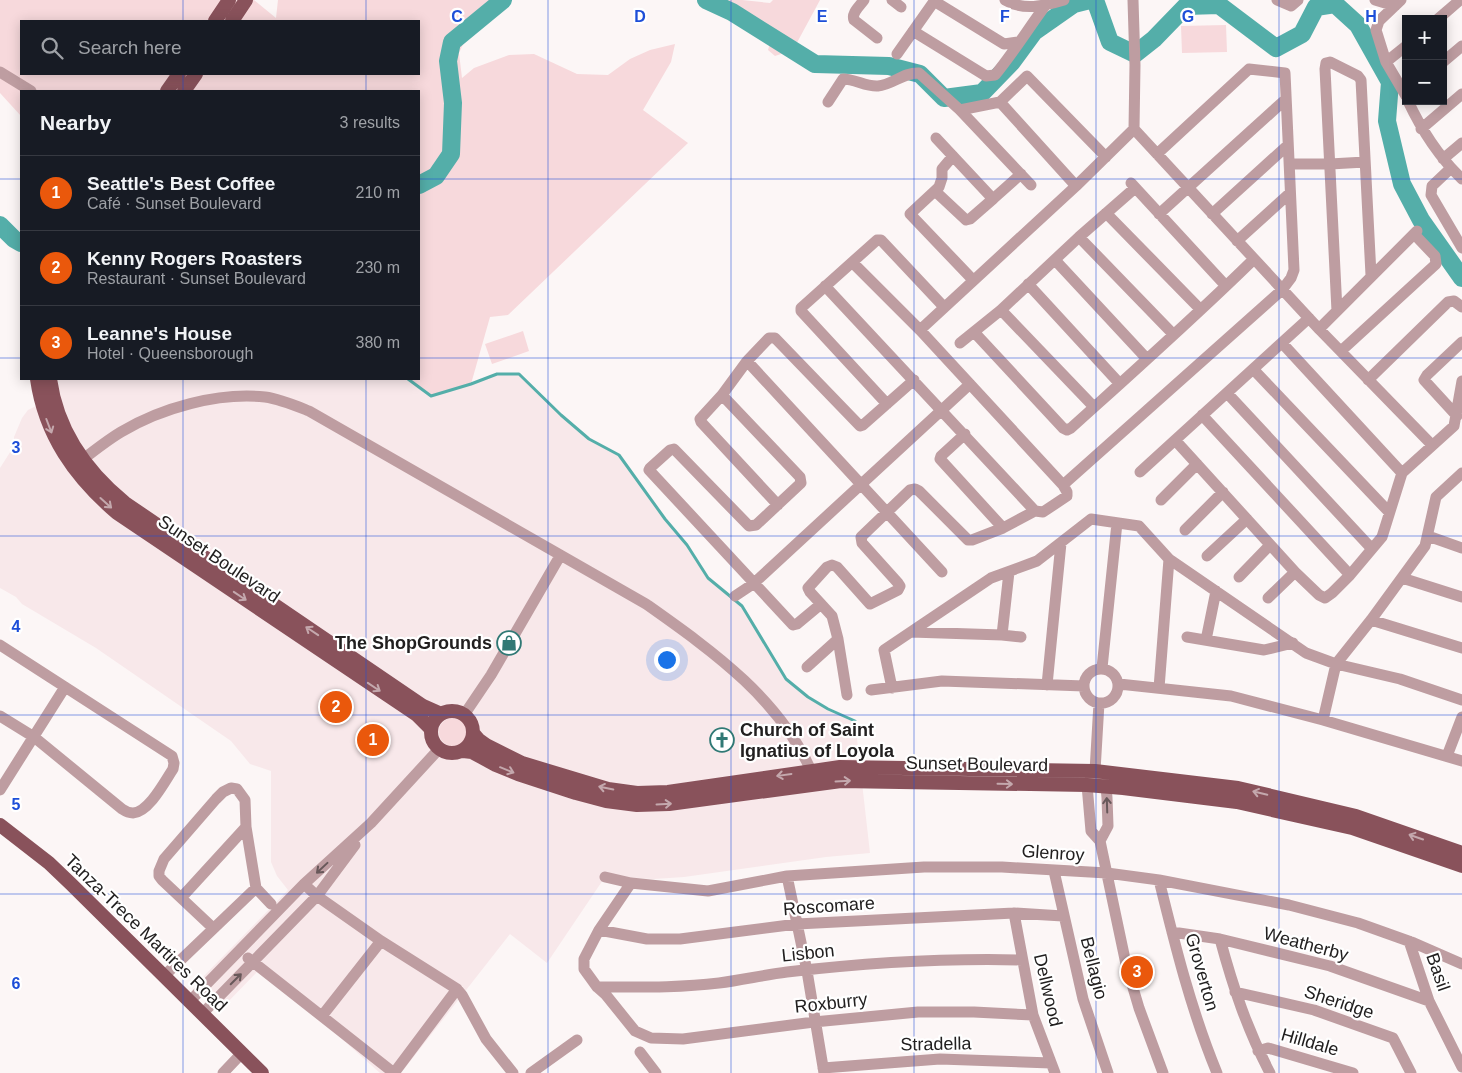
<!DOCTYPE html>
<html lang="en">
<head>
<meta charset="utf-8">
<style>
	:root { --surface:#171b24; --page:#20242c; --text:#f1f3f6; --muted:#9ea1a6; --line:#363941; --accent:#ea580c }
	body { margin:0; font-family:Helvetica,sans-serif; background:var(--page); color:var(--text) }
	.controls { position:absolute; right:15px; top:15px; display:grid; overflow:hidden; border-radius:0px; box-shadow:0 2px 12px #0003 }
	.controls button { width:45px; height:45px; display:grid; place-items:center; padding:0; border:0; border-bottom:1px solid var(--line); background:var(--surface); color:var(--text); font:25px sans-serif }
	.you { position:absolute; left:666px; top:659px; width:18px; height:18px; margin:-12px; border:4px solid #fff; border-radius:50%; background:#1a73e8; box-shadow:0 0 0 8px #1a73e833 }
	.badge { display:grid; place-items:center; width:32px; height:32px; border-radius:50%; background:var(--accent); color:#fff; font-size:16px; font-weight:700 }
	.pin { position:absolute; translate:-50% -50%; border:2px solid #fff; box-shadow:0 1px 5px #0006 }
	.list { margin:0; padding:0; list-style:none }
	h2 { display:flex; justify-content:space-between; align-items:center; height:65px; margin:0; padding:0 20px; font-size:21px }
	h2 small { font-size:16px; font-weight:400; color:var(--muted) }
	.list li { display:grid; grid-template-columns:32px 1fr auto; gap:15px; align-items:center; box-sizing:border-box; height:75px; padding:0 20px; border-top:1px solid var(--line) }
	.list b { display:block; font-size:19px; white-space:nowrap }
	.list p { margin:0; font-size:16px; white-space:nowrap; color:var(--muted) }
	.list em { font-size:16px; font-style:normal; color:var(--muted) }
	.icon { flex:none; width:28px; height:28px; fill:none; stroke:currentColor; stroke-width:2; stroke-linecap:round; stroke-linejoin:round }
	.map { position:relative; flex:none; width:1462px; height:1073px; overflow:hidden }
	.search { position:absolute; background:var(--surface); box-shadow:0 2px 12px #0003; left:20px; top:20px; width:400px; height:55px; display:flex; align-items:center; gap:12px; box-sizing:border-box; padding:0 18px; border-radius:0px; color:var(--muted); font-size:19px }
	.panel { position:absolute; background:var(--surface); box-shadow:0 2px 12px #0003; left:20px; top:90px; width:400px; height:290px; border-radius:0px }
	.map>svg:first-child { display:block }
	.built { fill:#f8e8ea }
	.green { fill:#f7d9dc; fill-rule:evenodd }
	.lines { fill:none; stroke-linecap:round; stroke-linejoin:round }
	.stream { stroke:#54aea9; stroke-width:3 }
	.river { stroke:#54aea9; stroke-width:18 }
	.minor { stroke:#be9da1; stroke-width:11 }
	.major { stroke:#89525b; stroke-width:14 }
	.oneway { stroke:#c4a8ad }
	.oneway2 { stroke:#68585a }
	.grid { fill:none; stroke:#1d4ed8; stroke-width:1; stroke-opacity:0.55 }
	.labels { text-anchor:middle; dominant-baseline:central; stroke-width:4.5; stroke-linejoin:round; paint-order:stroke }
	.street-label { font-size:18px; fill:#222020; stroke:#fff }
	.poi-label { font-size:18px; font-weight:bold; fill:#222020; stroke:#fff; text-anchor:end }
	.grid-label { font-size:16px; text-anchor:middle; font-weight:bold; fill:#1d4ed8; stroke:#fff; stroke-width:4.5; stroke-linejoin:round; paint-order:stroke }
</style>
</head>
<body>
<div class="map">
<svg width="1462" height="1073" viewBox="0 0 1462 1073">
	<rect width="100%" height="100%" fill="#fcf6f6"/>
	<path class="built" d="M497,374H519L561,415L589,439L619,455L665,519L687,545L708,578L742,606L786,680L808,697L828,709L855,721L870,853L826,857L684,877L654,879L630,878L607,874L547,963L510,934L401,1073H380L325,1024L257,972L223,1007L198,982L288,890L277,876L271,862V771L250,764L231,741L96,648L22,604L16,597L0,588V468L14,446V437L22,418L28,410L36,406L31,379H408L419,388L470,384Z"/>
	<path class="green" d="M0,0H254L276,18L278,0H503L472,25L459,53L462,78L474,68L509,55L534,54L577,74L608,75L630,59L650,50L675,44L671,62L643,110L688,143L508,315L490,317L471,384L431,396L408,379H419V91H21V116L0,93ZM21,21H419V74H21Z
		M706,0H742L770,3L773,0H820L793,50L775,56L768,50L772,37L732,12Z
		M1226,25L1227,52L1182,53L1181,26Z
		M523,331L529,351L492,364L485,344Z
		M439 732a14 14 0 1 1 28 0a14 14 0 1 1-28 0Z"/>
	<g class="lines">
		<path class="stream" d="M408,379L431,396L471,384L497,374H519L561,415L589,439L619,455L665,519L687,545L708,578L742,606L786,679L808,697L828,709L855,721"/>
		<path class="river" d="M706,0L732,12L815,64L889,66L920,74L944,98L982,93L1012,62L1034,32L1074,4L1090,0
			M1095,0L1110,42L1135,54L1154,39L1186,6L1219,5L1276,48L1302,34L1316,7L1335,4L1358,25L1390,82L1387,121L1402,184L1421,220L1462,278
			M419,185L436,176L451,154L453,103L448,61L452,42L503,0
			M0,225L14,239L21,243"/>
		<path class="minor" d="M864,0C860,6 851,13 854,20L877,38
			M892,0L901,7
			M1005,0C1023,11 1044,6 1064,0
			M1133,0L1135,65L1134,129L1319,329L1432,445
			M1277,0L1291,6L1298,0
			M1375,0L1395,6
			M1401,0L1379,21L1376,30L1386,62L1406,96
			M934,1L1004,44L1018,42
			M1438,19L1460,0
			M913,31L986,76L995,75C1013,53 1028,29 1045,6
			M897,54L935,0
			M1386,62L1406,46
			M1443,62L1462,46
			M0,72L31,91
			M1408,101C1422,131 1438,156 1462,179
			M828,102L843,79C855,79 866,87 878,86C892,85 904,72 919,73L960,110L1031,185
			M1000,102L1076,186
			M960,110L1000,102L1027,76L1106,157
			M1421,129L1462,94
			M953,156L942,169V178L939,187L910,214L973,280
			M1443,159L1462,143
			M1290,164H1330L1365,162
			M1451,168L1432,186L1431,195L1462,248
			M1131,183L1226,286
			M935,191L966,220L970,219L993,199L936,138
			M993,199L1021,174
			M1106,213L1200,309
			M1159,214L1286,99
			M1212,214L1288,145
			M1079,237L1173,334
			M1237,241L1290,193
			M1055,260L1147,359
			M1028,284L1120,384
			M825,286L1035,511L1043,512L1067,496V492L1063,485L920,330L853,263
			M1001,310L1094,407
			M1337,311L1325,69L1326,63L1330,62L1358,76L1361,80L1371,275
			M1319,329L1417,231
			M920,330L1076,186L1134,129
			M974,332L1063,428L1067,430L1071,428C1133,372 1195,317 1254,259
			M960,343L1001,310L1079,237L1135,188
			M1282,343L1402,473
			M1341,351L1436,264L1435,256L1414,234
			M747,361L942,572
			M1253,369L1389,512
			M1368,380L1448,302L1454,301L1462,307
			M1227,393L1372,549
			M722,395L800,477L801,483L756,525L749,526L674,449L670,450L650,468L649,470L793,625L797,624L821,604
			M887,404L801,311V308L877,240H881L944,307
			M1202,415L1350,575
			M1457,416L1424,380L1427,375L1462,342
			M965,434L941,456L940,459L1003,528
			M1175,440L1295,572L1319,595L1325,598L1332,593L1350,575L1382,537L1402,473L1454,426L1462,381
			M77,464C91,453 106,441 121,432C161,408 218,392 265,397C280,399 294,405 309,411L646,604C711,650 784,701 814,778
			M1140,472L1309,318
			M1063,485L1282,290L1291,278L1294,270L1285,73L1249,69L1157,154
			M1161,500L1197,464
			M778,505L701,422L700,419L722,395L747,361L769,338H775L860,426L863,425L914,380
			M1185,530L1223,492
			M1428,536L1462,548
			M1207,556L1247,519
			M1239,577L1270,545
			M1402,578L1462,597
			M735,596L753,584L970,384
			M1268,598L1295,572
			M1371,620L1462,648
			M911,632L1002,635L1021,637
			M1002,635L1009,572
			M1187,637L1264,650L1293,643
			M1206,640L1216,591
			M0,645L172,756L174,763L173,769C165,781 149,812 133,813C129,813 125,811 122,809L34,737L0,716
			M807,667L838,639
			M1102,668L1117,523
			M1084 686a17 17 0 1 1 34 0a17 17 0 1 1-34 0Z
			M1119,684L1231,696L1323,720L1462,761
			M1047,685L1061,543
			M892,688L884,650L991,578L1037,561L1091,519L1139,526L1169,559L1306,653L1336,664L1400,679L1462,700
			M1159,688L1169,559
			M871,690L942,681L1084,686
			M847,695L838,639L832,616L810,592L808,588L827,567L832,565L837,567L870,604L898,590L900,586L898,583L862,543L861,537L910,490L915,489L919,491L968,540H972L1003,528L1035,511
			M1099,703L1095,771L1087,785L1091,831L1100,841
			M464,715L491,675L560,556
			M1323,720L1336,664L1371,620L1425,546L1436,497L1462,473
			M1447,756L1462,717
			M1095,771L1106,786L1107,798L1108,826L1100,841
			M0,790L65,687
			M1100,841L1126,964L1139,1008L1163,1073
			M1054,871L1083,999L1108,1073
			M787,876L807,971L824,1073
			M605,877L631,883L708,891L787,876L924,867H1002L1107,873L1159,880L1289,905L1358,923L1414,943L1462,964
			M1159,880C1175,945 1191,1010 1217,1073
			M631,883L599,930L584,959V969L597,987L606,995L635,1031L651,1038L683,1039L814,1022L918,1012H974L1033,1015
			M304,884L317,896L381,941L457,989L462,995L486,1039L513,1073
			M181,898L246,827
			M1014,913L1033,1015L1055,1073
			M213,928L162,880L159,876V871L164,859L216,799L223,792L231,788L237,789L245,800L246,827L256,888L271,904
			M599,930L647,939H680L797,924L1014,913L1063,916
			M1172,932L1220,939L1330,966L1429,1001
			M1220,939C1233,987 1247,1029 1270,1073
			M1409,941L1429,1001L1462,1067
			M248,958L394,1073
			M164,976L256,888
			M597,987C638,987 678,988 719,983C742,980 764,975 787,972C865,963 944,958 1022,960
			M1235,992L1314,1010L1393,1038L1411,1073
			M190,1001L304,884L371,823L439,749
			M202,1014L317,896L355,845
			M322,1016L381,941
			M1258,1051L1268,1048L1353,1073
			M640,1052L656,1073
			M823,1068L940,1059L1051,1063
			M223,1073L242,1053
			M394,1073L457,989
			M531,1073L577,1040"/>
		<path class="major" d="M215,21L229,0
			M232,21L246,0
			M167,91L179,74
			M184,91L196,74
			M37,379C45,435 75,477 117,513L417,715L431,729
			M50,379C57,429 86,471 125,503L423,706L441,714
			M431 732a21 21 0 1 1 42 0a21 21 0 1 1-42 0Z
			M473,733L479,740L486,745L522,763L608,789L637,793L668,792L840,767L1095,771L1238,788L1356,816L1462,853
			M463,751L472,752L496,765L518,774L576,793L606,801L637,805L669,804L841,781L1087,785L1123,788L1237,802L1352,828L1462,866
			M0,825L49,863L71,884L262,1073"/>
	</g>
	<defs><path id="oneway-shaft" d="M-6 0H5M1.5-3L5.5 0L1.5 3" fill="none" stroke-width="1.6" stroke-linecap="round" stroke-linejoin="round" transform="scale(1.25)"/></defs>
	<g class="oneway">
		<use href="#oneway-shaft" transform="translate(49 426) rotate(69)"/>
		<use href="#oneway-shaft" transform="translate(106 503) rotate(42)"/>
		<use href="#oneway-shaft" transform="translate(240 596) rotate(34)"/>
		<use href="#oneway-shaft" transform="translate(312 631) rotate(-146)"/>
		<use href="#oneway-shaft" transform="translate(374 687) rotate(34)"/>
		<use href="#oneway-shaft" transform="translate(507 770) rotate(22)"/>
		<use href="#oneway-shaft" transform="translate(784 775) rotate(172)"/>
		<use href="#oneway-shaft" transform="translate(843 781) rotate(-3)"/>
		<use href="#oneway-shaft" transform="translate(1005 784) rotate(1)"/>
		<use href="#oneway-shaft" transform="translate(606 788) rotate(-168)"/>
		<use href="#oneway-shaft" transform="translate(1260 793) rotate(-167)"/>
		<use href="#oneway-shaft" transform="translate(664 804) rotate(-3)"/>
		<use href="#oneway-shaft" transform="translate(1416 837) rotate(-161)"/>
	</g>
	<g class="oneway2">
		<use href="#oneway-shaft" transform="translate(1107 805) rotate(-92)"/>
		<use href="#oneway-shaft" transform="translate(322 868) rotate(137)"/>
		<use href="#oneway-shaft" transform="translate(236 979) rotate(-45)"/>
	</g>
	<path class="grid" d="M183,0V21M366,0V21M548,0V1073M731,0V1073M914,0V1073M1096,0V1073M1279,0V1073M183,74V91M366,74V91M0,179H21M419,179H1462M0,358H21M419,358H1462M183,379V1073M366,379V1073M0,536H1462M0,715H1462M0,894H1462"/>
	<defs>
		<g id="shop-ring" transform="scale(1.25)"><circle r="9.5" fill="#fff" stroke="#307975" stroke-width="1.5"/><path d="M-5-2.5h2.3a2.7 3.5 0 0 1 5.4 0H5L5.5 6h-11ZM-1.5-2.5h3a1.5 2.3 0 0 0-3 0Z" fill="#307975"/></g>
		<g id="church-ring" transform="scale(1.25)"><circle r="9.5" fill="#fff" stroke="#307975" stroke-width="1.5"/><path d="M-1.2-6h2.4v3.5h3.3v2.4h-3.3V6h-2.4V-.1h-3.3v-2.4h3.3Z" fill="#307975"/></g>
	</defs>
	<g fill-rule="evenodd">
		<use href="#shop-ring" x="509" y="643"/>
		<use href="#church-ring" x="722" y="740"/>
	</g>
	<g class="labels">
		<g class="street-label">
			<text transform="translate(219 559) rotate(34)">Sunset Boulevard</text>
			<text transform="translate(977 764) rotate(1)">Sunset Boulevard</text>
			<text transform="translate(1053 853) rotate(4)">Glenroy</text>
			<text transform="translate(829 906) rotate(-4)">Roscomare</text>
			<text transform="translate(146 933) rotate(44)">Tanza-Trece Martires Road</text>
			<text transform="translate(1306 944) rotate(15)">Weatherby</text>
			<text transform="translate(808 953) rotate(-6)">Lisbon</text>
			<text transform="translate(1094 968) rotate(76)">Bellagio</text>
			<text transform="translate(1202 972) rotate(74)">Groverton</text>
			<text transform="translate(1438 972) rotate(71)">Basil</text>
			<text transform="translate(1048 990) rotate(77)">Dellwood</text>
			<text transform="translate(1339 1002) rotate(18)">Sheridge</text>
			<text transform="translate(831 1003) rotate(-6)">Roxburry</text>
			<text transform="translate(1310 1042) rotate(16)">Hilldale</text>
			<text transform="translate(936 1044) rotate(-1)">Stradella</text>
		</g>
		<g class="poi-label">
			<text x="492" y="643">The ShopGrounds</text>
			<text x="740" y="730" text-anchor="start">Church of Saint<tspan x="740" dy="21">Ignatius of Loyola</tspan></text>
		</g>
	</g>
	<g class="grid-label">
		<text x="457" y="22">C</text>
		<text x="640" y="22">D</text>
		<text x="822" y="22">E</text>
		<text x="1005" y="22">F</text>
		<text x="1188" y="22">G</text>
		<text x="1371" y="22">H</text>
		<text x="16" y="453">3</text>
		<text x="16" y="632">4</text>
		<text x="16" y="810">5</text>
		<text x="16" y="989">6</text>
	</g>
</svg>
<div class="controls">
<button>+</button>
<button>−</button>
</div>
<div class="you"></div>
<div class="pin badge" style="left:373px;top:740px">1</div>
<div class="pin badge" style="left:336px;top:707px">2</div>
<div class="pin badge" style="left:1137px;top:972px">3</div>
<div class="search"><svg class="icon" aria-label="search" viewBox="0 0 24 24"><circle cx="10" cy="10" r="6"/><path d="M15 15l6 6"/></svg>Search here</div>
<section class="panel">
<h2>Nearby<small>3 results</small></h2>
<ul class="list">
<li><span class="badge">1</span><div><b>Seattle's Best Coffee</b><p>Café · Sunset Boulevard</p></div><em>210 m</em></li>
<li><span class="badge">2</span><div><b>Kenny Rogers Roasters</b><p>Restaurant · Sunset Boulevard</p></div><em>230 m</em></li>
<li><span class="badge">3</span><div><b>Leanne's House</b><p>Hotel · Queensborough</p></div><em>380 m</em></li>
</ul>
</section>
</div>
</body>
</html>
